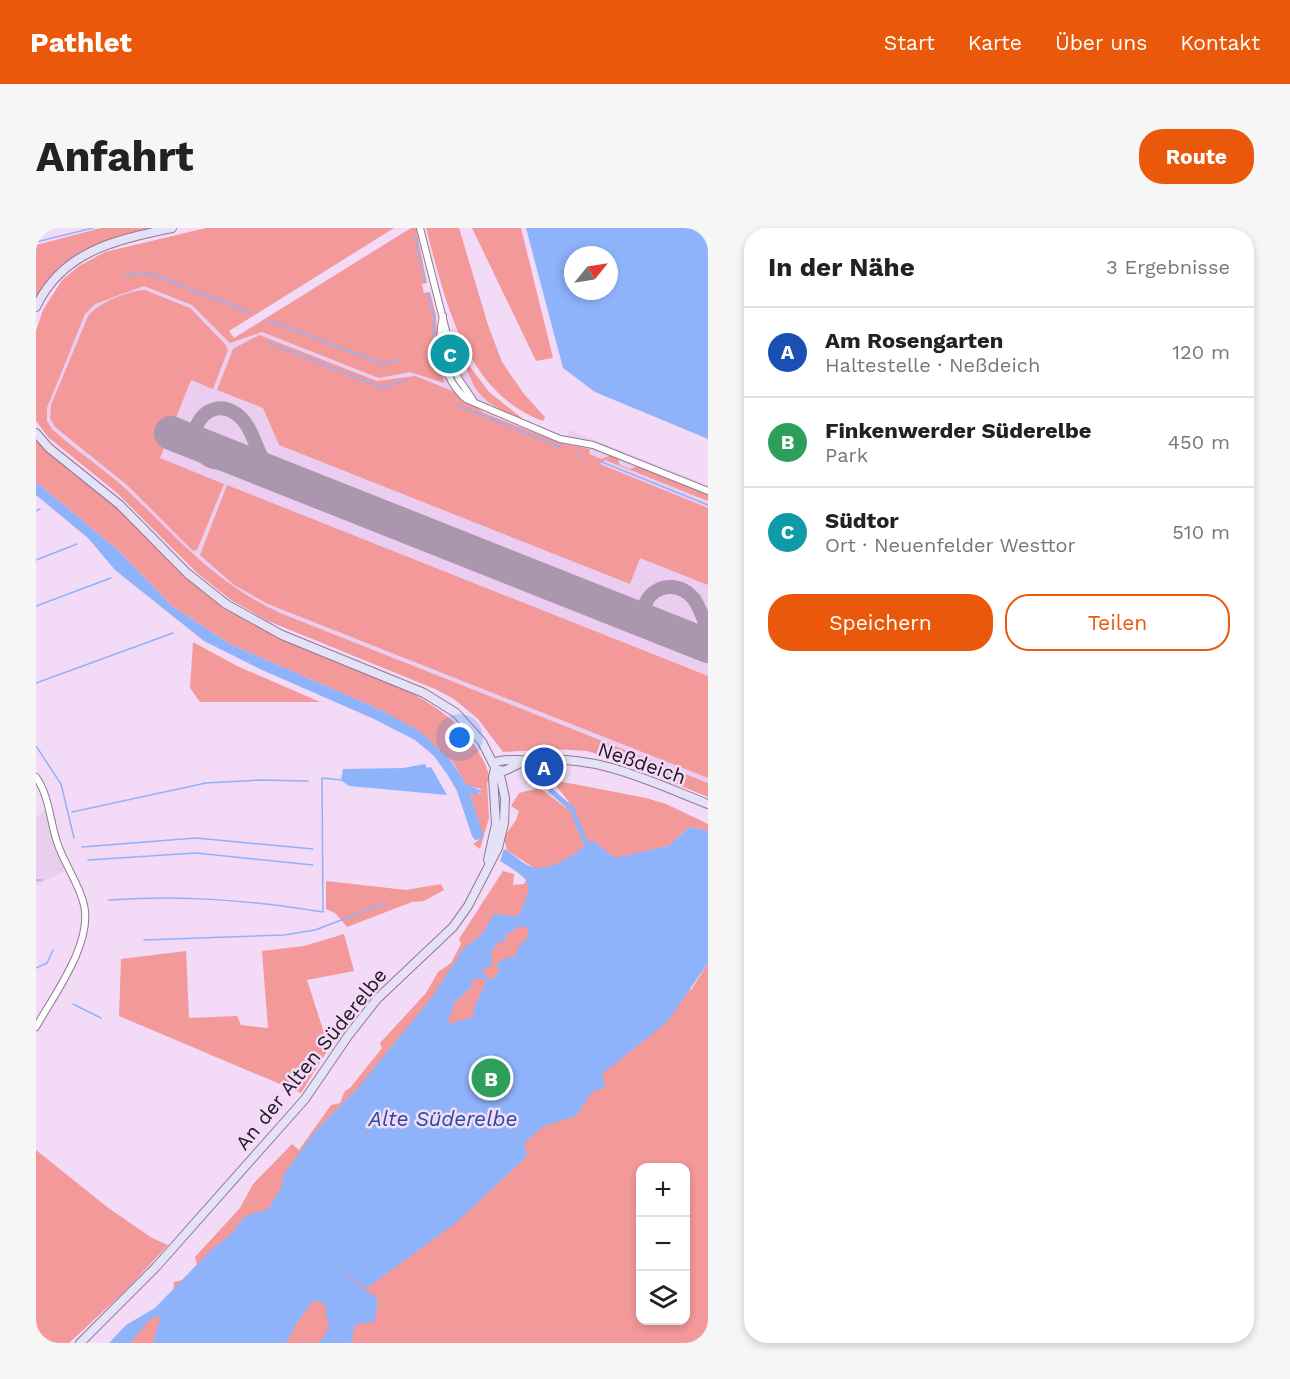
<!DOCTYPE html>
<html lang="de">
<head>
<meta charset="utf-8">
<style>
	:root { --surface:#fff; --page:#f6f6f6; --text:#222; --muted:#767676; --line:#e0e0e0; --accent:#ea580c }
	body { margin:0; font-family:"Work Sans",sans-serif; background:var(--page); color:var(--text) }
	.controls { position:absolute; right:18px; bottom:18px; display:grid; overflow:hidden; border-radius:12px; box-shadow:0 3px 9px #0003 }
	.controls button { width:54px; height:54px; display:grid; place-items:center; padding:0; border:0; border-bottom:2px solid var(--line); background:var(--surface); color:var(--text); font:30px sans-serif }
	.compass { position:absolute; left:528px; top:18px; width:54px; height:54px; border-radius:50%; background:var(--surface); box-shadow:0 3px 9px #0003; rotate:60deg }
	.you { position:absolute; left:424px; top:510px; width:21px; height:21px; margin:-15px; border:4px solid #fff; border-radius:50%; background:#1a73e8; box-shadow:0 0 0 9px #1a73e833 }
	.badge { display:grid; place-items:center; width:39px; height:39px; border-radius:50%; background:var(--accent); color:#fff; font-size:20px; font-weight:700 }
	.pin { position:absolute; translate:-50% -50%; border:3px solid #fff; box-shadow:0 2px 6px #0006 }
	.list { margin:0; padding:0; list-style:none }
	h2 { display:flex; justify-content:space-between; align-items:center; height:78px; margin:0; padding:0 24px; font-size:26px }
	h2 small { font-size:20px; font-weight:400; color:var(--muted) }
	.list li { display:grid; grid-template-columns:39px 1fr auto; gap:18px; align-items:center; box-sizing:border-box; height:90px; padding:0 24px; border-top:2px solid var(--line) }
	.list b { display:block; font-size:22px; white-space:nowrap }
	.list p { margin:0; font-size:20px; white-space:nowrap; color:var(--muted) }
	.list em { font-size:20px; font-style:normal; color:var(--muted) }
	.actions { display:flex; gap:12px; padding:18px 24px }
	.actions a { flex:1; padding:14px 0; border:2px solid var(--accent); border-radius:24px; text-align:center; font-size:21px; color:var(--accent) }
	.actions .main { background:var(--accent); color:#fff }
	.icon { flex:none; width:33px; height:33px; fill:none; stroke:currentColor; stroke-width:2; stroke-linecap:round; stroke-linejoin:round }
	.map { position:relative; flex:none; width:672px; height:1115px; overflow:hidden; border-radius:24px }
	header { display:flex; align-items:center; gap:36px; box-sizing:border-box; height:84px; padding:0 30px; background:var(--accent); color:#fff }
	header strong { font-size:28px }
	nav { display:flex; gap:33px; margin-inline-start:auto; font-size:21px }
	.intro { display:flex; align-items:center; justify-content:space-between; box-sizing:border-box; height:144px; padding:0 36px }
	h1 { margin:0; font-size:42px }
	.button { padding:15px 27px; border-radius:24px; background:var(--accent); color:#fff; font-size:21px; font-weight:700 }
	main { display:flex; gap:36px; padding:0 36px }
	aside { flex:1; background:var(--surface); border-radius:24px; box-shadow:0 3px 9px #0003 }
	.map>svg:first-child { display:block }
	.built { fill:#ebcdf0 }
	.green { fill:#f39999; fill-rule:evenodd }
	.water { fill:#8eb3fb; fill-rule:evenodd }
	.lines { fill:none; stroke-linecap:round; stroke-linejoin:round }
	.stream { stroke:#8eb3fb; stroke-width:1.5 }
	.canal { stroke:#8eb3fb; stroke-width:5 }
	.taxiway { stroke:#aa96ad; stroke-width:14 }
	.runway { stroke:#aa96ad; stroke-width:34 }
	.street-casing { stroke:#907993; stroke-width:8 }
	.secondary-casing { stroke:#907993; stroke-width:10 }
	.street { stroke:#fff; stroke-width:6 }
	.secondary { stroke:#e5e1f7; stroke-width:8 }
	.labels { text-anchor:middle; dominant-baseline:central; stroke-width:5; stroke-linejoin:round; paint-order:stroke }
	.street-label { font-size:20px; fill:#201721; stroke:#f3daf7 }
	.water-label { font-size:21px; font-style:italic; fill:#264da0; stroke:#f3daf7 }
</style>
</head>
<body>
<header>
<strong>Pathlet</strong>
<nav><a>Start</a><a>Karte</a><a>Über uns</a><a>Kontakt</a></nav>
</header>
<div class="intro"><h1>Anfahrt</h1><a class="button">Route</a></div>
<main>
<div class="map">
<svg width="672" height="1115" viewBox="0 0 672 1115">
	<rect width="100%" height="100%" fill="#f3daf7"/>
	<path class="built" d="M105,55L157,73L196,113L222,98L393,125L419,118L421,123L425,122L443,166L457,179L531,209L534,202L672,257V558L237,385L189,358L6,194L47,81Z
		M9,582L29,643L0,657V590Z"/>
	<path class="green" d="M65,0H123C68,12 34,20 0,69V17Z
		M170,0H358L193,103L198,110L375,0H380L391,55L386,56L388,65L394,64L400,87L402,127L398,128L400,134L404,133L408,155L374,144L343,150L226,104L194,115L156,77L108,58L59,76L49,86L11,180V193L16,201C40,223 67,240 91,262C145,313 175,352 244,385L672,555V569L577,531L551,523L517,521L467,524L442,491L418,471L399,461L232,393L195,372L160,344L81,265L12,209L0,193V103L7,82L26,52L43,38L69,24Z
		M390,0H423L452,97L466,134L488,166L509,189L507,193C428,164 409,71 390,0Z
		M436,0H485L517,130L500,133Z
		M109,62L154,80L189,116L192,122L177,161L155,152L124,230L188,256L161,322L157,323L91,257L19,199L14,190L15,177L52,88C63,74 92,63 109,62Z
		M223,107L341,153L379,148L419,164L448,185L527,216L554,221L553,226L565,231L575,227L581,229L584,237L594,241L602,238L672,266V273L569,232L564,236L672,280V357L604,330L594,356L243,217L227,180L181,162L197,121Z
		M432,136L453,164L487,191C455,178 441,173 430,138Z
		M0,211C32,237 65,262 94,291C125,322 153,357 191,381C267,431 430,453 454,551L451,555L453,590L444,621L437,616L446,610L434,566H444L445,561L430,557L417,534L345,482L194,416L136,378L83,323L0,254Z
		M191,257L672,448V550L232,376L198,357L164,327Z
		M157,414L201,438L284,474H164L154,460Z
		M522,553L610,570L630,576L672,596V603L654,599L632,618L585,629L655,762L672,735V1115H85L137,1068L138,1054L150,1051L161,1038L159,1029L204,980L217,956L256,916L263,922L295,877L304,875L309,863L314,860L346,820L344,815L390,765L402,744L415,735L425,716L423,711L467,643L478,646L477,657L488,656L498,640L471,622L468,609L480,592L483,583L475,578L483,565L504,560L530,580L533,574L517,554ZM604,940H650V1092H604Z
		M290,653L370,662L405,656L408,662L388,673L376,674L311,699L299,685L290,681Z
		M308,706L318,743L271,752L293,820L265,865L83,788L85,731L150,723L153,790L201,788L205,797L232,800L226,723L268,718Z
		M0,922L71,979L116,1010L132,1017L88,1064L33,1115H0Z"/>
	<path class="water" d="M490,0H672V211L559,164L527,140ZM537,27H573V63H537Z
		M0,254L83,323L136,378L194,416L345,482L385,504L416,534L430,556L446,563L442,566H434L447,606L446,611L439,612L436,608L421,563L411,546L398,528L379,512L338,491L224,441L168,413L79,342L52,310L0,267Z
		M389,536L391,540L395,539L411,567L313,558L305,552L307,541L367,540Z
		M654,599L672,603V735L631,794L566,846L569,859L556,864L540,888L508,898L488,915L491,928L421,994L331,1060L299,1038L342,1071L339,1093L319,1097L315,1115H282C291,1107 297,1096 289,1086L291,1080L287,1075L278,1072L262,1093L250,1115H117L124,1091L122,1088L114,1091L94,1115H73L90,1097L119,1080L176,1021L195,1006L209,988L232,981L245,960L248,946L281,901L321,861L396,769L427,721L446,706L458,686L482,688C499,654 496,653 464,633L468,621C477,625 486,636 496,639C515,645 543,623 556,612L579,630L632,618ZM484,698L493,700L491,711L484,716L479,728L468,731L459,737L464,740L459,750L452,751L446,742L455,738L456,722L462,714L468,715L470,707ZM437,751H448L450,754L437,782L438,789C429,790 418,796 411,795L419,774L436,758Z"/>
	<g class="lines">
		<path class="stream" d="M379,9L389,54
			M0,14L57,0
			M89,49L101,44L116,46L215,85
			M392,65L398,90L397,109
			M232,92L347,136L365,131
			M233,115L339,157L348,159L370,152
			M421,177L524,219
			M542,225L547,227
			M566,234L672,277
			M0,283L4,281
			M0,332L41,316
			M0,378L75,350
			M0,455L137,405
			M0,518L25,556L38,610
			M36,584L170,555L223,552L272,553
			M46,619L160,610L277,621
			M52,632L160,625L277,637
			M0,652H6
			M73,672C149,667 212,672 287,684L286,550L305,552
			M108,712L248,707L279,702L350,675
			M0,740L11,735L17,722
			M37,776L65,790"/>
		<path class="canal" d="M515,563L536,581L552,621"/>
		<path class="taxiway" d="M237,244C227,241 217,236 206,235C195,233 185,238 174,233C141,215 167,165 199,185C221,199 218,232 240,245
			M668,416C645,409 619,420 608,393L610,374C620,355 644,354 658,371C664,380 668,392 672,402"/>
		<path class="runway" d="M135,205L672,418"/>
		<g class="street-casing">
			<path id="street" d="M384,0L422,150L437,172
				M407,88C400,116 408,152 430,171L524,211L557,217L672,263
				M0,549C13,567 14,593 21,614C28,636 43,655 48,677C57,715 18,767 0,799"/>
		</g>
		<g class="secondary-casing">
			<path id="secondary" d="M0,79C27,22 81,12 136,0
				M0,205L13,220L84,277L151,345L190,376L246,407L388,465L420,485L446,514L465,551L469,570L468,595L462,620L432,678L417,699L341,771L312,808L269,871L120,1039L44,1115
				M457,535C469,530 480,533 493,532C564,527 608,551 672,576
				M459,541L468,543L491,532
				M452,632L460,596L457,549L459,541"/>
		</g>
		<use href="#street" class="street"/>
		<use href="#secondary" class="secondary"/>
	</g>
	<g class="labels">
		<g class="street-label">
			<text transform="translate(606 535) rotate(19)">Neßdeich</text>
			<text transform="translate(275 831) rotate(-51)">An der Alten Süderelbe</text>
		</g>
		<g class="water-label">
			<text x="407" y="890">Alte Süderelbe</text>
		</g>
	</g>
</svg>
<div class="controls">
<button>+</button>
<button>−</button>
<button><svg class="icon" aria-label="layers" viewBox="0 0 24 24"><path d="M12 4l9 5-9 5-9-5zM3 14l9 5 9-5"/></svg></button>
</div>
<svg class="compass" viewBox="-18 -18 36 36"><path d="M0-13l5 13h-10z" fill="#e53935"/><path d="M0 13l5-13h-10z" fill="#767676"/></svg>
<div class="you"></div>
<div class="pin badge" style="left:508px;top:539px;background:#1a4fb4">A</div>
<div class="pin badge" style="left:455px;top:850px;background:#2e9e5b">B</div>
<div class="pin badge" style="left:414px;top:126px;background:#0f9aa8">C</div>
</div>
<aside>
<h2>In der Nähe<small>3 Ergebnisse</small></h2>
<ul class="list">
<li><span class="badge" style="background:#1a4fb4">A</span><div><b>Am Rosengarten</b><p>Haltestelle · Neßdeich</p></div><em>120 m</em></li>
<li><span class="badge" style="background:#2e9e5b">B</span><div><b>Finkenwerder Süderelbe</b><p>Park</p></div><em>450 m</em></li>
<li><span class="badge" style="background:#0f9aa8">C</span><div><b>Südtor</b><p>Ort · Neuenfelder Westtor</p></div><em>510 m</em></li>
</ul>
<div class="actions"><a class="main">Speichern</a><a>Teilen</a></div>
</aside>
</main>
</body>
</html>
